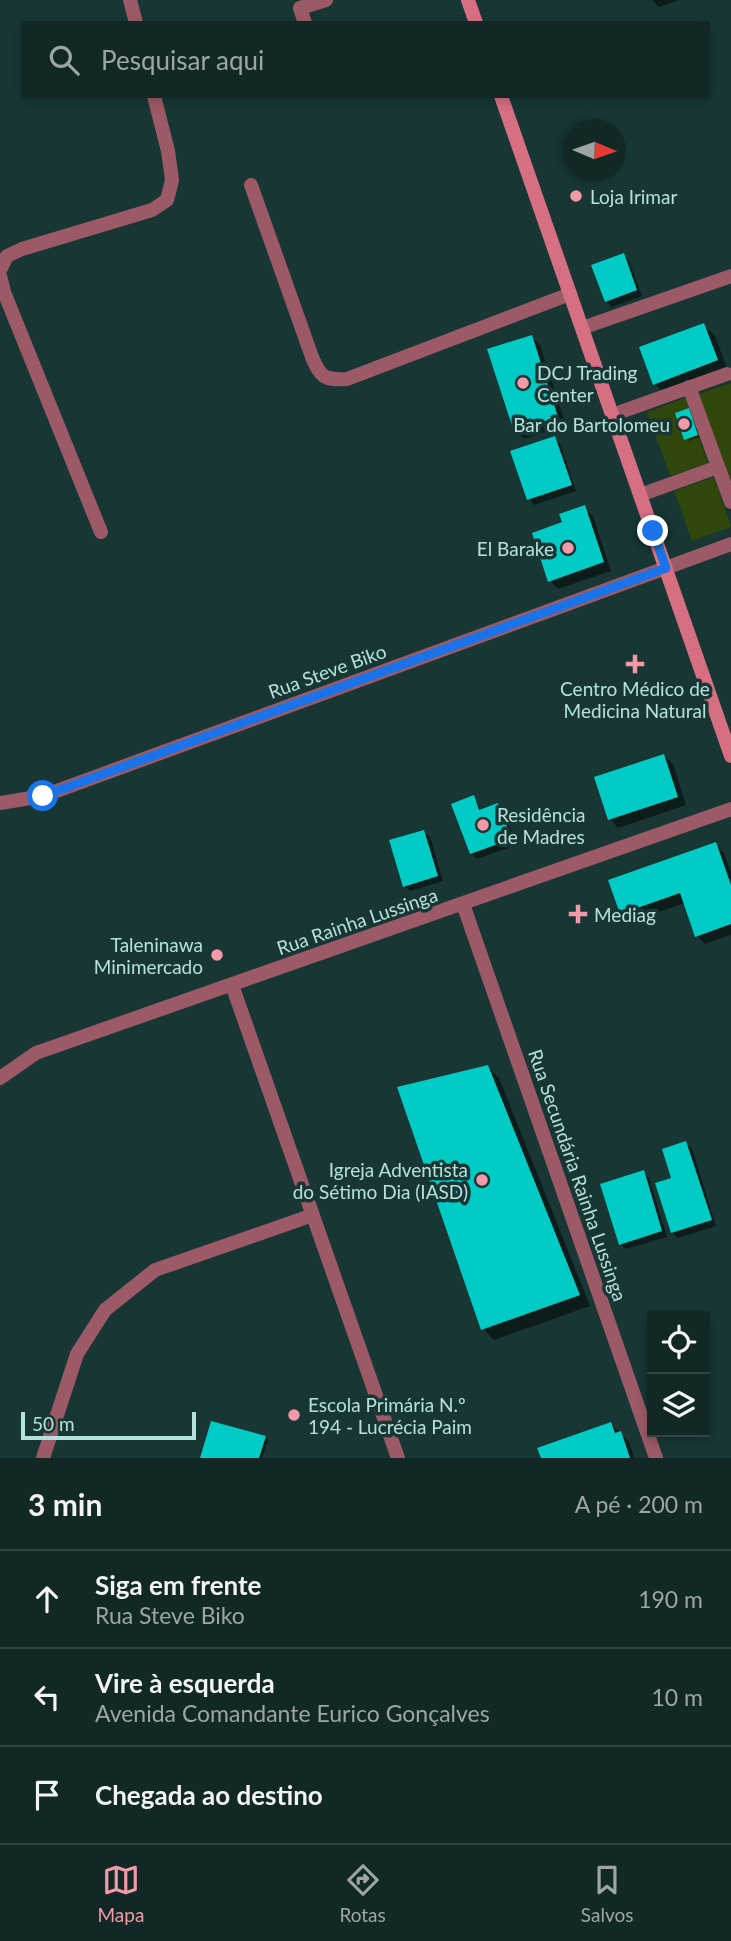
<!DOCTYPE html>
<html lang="pt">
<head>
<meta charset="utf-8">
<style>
	:root { --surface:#112827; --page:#1e3433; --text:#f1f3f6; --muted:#9ca6a7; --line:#304444; --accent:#f39aa8 }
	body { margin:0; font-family:Lato,sans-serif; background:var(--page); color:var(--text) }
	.controls { position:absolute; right:21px; bottom:21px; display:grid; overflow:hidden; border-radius:0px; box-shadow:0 4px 10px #0003 }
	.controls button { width:63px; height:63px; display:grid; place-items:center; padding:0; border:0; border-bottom:2px solid var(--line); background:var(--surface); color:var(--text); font:35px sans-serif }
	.compass { position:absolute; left:563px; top:119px; width:63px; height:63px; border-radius:50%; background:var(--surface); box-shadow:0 4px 10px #0003; rotate:92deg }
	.scale { position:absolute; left:21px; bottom:18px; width:175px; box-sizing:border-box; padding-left:7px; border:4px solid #b5e1dd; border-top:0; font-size:19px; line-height:24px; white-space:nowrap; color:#b5e1dd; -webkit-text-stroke:5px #173634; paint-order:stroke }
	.stop { position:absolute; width:21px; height:21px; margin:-16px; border:5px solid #1a73e8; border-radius:50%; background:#fff }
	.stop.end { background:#1a73e8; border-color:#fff; box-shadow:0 2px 7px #0008 }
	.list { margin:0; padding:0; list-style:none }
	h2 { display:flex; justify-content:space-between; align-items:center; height:91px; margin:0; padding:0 28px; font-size:30px }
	h2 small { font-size:23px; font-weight:400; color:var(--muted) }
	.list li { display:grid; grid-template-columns:46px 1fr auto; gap:21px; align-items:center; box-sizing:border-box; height:98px; padding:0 28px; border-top:2px solid var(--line) }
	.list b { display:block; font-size:26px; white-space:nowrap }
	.list p { margin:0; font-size:23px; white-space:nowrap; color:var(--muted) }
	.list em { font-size:23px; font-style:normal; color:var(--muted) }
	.icon { flex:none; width:38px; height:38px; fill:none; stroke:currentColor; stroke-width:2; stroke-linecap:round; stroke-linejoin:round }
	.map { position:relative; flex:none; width:731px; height:1458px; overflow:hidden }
	.search { position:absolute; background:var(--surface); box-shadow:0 4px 10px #0003; left:21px; right:21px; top:21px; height:77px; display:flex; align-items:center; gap:18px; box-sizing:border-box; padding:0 24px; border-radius:0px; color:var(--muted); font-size:26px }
	.sheet { height:385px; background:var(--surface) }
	nav { display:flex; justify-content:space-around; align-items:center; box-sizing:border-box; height:98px; border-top:2px solid var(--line); background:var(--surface); font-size:19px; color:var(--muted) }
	nav a { display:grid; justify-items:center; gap:4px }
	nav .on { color:var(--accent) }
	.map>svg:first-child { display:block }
	.green { fill:#2f470b }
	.shadow { fill:#0007 }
	.building { fill:#00cbc4 }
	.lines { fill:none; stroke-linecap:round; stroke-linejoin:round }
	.lane { stroke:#9b5a65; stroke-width:14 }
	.street { stroke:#9b5a65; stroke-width:14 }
	.secondary { stroke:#d76f82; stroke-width:14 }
	.route { stroke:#1a73e8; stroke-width:9 }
	.poi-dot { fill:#f39aa8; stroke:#173634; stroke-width:2.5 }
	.labels { text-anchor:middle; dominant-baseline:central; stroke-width:7; stroke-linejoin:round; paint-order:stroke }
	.poi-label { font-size:19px; fill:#b5e1dd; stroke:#173634; text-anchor:start }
	.street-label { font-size:19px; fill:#b5e1dd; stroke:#173634 }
</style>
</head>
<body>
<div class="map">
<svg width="731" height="1458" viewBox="0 0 731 1458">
	<rect width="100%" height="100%" fill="#173634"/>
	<path class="green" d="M731,383V486L698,394Z
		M685,398L708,463L670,476L647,412Z
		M714,477L731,527L692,541L674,491Z"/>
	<path class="shadow" d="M652,0H679L659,7Z
		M624,255L629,261L642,296L612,307L606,301Z
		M703,325L715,336L728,371L666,395L655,384Z
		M531,337L540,345L566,425L524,439L515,431Z
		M688,410L700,437L688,441L685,439Z
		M555,438L560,444L576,491L534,505L529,499Z
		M584,507L593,516L611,571L558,589L550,581L564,523Z
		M664,756L673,764L686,805L618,828L610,819Z
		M473,797L482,811L498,805L504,810L516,845L477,859L471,853Z
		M424,832L430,837L443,881L410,891L404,886Z
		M715,844L724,853L731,873V935L705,944L697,936L685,903L630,922L622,913L610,881Z
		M488,1067L499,1078L590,1306L494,1340L483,1329Z
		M686,1143L692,1149L716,1226L678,1238L672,1232L673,1179Z
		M643,1172L649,1178L667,1237L626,1249L620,1244Z
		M212,1424L266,1437L268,1440L262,1458H202Z
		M611,1424L629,1442L634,1458H542Z"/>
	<path class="building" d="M624,253L637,290L605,302L591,265Z
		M704,323L718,360L653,385L639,347Z
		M532,335L558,417L514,432L487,349Z
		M689,408L698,435L684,440L675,413Z
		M555,436L572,485L527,500L510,451Z
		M585,505L604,562L548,582L532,533L562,522L559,514Z
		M664,754L678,797L608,820L594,777Z
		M474,795L479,810L498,803L512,839L470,854L451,804Z
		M424,830L438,876L403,887L389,840Z
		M716,842L731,885V924L695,937L680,893L620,914L608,880Z
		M488,1065L580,1295L481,1330L397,1087Z
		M686,1141L712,1220L671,1233L655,1183L671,1178L662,1149Z
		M644,1170L662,1231L619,1245L600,1184Z
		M211,1421L266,1436L259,1458H200Z
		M611,1422L615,1433L621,1431L630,1458H541L537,1448Z"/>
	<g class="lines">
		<path class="lane" d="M305,23L300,8L326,0
			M612,415L727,374"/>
		<path class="street" d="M130,0L136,23
			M251,185L312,357C321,378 324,380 347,379L570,294
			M0,270L7,256L22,249L152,210L167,200L172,180L168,151L154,96
			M0,276L4,292L101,532
			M582,328L731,276
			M689,387L731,502
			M640,495L718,467
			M0,803L43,796L731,544
			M463,904L656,1458
			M232,985L398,1458
			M0,1078L36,1053L731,809
			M43,1458L77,1354L105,1310L155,1270L313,1215"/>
		<path class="secondary" d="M468,0L476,23
			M501,96L731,756"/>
	</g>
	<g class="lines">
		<path class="route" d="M43,796L666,568L653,531"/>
	</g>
	<g class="poi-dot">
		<circle cx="576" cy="196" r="7"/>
		<circle cx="523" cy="383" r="7"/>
		<circle cx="684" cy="424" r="7"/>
		<circle cx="568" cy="548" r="7"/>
		<path d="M631.5 653.5h7v7h7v7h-7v7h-7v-7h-7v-7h7z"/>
		<circle cx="483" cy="825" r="7"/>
		<path d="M574.5 903.5h7v7h7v7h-7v7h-7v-7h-7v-7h7z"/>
		<circle cx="217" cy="955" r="7"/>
		<circle cx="482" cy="1180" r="7"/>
		<circle cx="294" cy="1415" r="7"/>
	</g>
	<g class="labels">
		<g class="poi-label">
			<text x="590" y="196">Loja Irimar</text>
			<text x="537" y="372">DCJ Trading<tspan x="537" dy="22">Center</tspan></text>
			<text x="670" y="424" text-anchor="end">Bar do Bartolomeu</text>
			<text x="554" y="548" text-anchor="end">El Barake</text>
			<text x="635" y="688" text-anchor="middle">Centro Médico de<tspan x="635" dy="22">Medicina Natural</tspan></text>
			<text x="497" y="814">Residência<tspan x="497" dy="22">de Madres</tspan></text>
			<text x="594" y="914">Mediag</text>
			<text x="203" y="944" text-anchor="end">Taleninawa<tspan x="203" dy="22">Minimercado</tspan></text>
			<text x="468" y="1169" text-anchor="end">Igreja Adventista<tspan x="468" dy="22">do Sétimo Dia (IASD)</tspan></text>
			<text x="308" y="1404">Escola Primária N.º<tspan x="308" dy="22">194 - Lucrécia Paim</tspan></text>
		</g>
		<g class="street-label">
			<text transform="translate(327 671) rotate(-20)">Rua Steve Biko</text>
			<text transform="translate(357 921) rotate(-19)">Rua Rainha Lussinga</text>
			<text transform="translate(578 1175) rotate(71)">Rua Secundária Rainha Lussinga</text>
		</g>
	</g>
</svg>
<div class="controls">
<button><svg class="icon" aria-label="locate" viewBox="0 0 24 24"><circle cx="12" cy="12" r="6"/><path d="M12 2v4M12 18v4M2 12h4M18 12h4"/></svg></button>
<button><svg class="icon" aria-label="layers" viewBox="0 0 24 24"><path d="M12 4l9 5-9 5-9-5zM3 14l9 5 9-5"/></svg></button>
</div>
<svg class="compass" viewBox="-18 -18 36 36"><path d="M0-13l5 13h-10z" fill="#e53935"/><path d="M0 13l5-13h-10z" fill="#9ca6a7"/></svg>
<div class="scale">50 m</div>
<div class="stop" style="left:43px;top:796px"></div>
<div class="stop end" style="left:653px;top:531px"></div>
<div class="search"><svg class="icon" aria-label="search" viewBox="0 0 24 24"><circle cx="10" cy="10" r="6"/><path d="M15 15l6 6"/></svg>Pesquisar aqui</div>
</div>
<section class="sheet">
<h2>3 min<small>A pé · 200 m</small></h2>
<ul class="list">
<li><svg class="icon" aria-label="ahead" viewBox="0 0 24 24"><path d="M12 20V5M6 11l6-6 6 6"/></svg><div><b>Siga em frente</b><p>Rua Steve Biko</p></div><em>190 m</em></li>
<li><svg class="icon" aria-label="left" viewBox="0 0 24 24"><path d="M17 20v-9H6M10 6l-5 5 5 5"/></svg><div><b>Vire à esquerda</b><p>Avenida Comandante Eurico Gonçalves</p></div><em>10 m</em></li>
<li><svg class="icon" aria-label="arrive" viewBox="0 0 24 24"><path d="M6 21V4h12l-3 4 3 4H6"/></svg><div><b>Chegada ao destino</b></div></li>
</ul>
</section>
<nav>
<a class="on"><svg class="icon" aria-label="map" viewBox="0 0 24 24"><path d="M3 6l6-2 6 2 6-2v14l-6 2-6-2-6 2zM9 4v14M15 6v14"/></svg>Mapa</a>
<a><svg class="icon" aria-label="directions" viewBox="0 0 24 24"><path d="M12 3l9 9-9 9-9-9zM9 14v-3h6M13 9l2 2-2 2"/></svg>Rotas</a>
<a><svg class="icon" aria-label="saved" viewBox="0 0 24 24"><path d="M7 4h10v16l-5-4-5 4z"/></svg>Salvos</a>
</nav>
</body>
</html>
